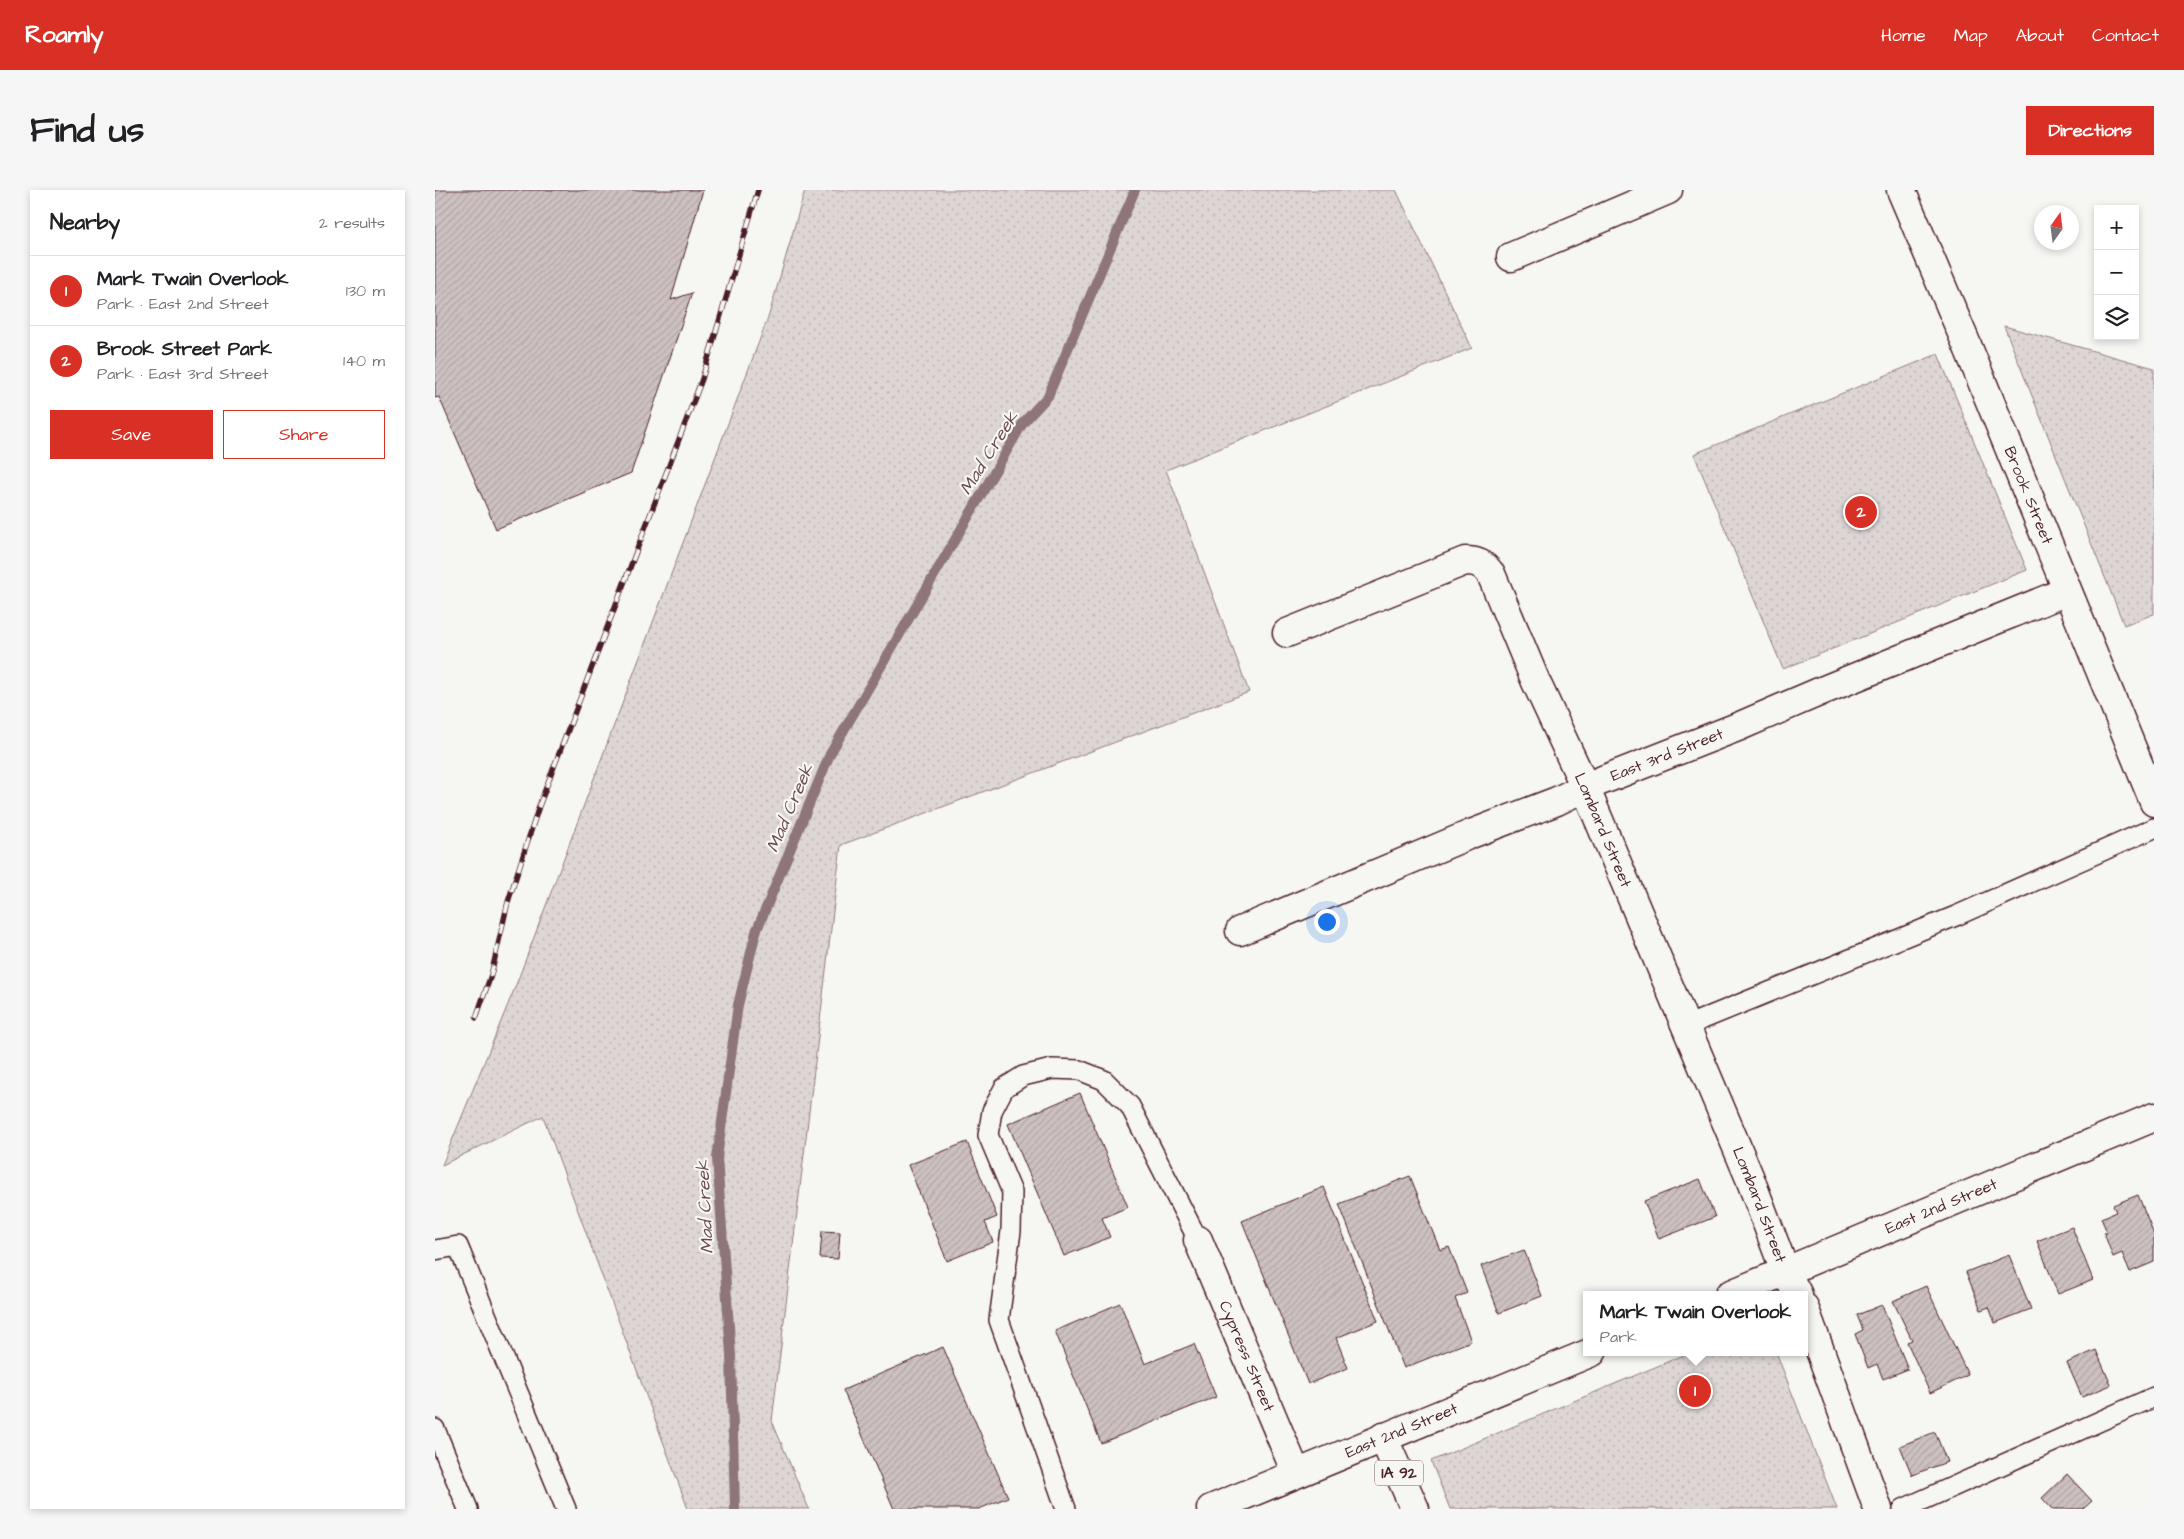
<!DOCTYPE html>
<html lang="en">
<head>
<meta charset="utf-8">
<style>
	:root { --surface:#fff; --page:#f6f6f6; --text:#202124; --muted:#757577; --line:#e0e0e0; --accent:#d93025 }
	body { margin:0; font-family:"Architects Daughter",sans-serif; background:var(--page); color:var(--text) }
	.controls { position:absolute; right:15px; top:15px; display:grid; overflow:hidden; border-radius:0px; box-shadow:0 2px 8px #0003 }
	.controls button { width:45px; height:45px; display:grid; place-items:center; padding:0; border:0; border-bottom:1px solid var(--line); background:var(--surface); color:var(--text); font:25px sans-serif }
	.compass { position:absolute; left:1599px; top:15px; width:45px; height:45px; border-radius:50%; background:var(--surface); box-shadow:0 2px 8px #0003; rotate:14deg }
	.you { position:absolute; left:891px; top:731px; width:18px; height:18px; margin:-12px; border:4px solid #fff; border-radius:50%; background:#1a73e8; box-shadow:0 0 0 8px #1a73e833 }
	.badge { display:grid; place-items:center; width:32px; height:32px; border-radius:50%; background:var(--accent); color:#fff; font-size:16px; font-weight:700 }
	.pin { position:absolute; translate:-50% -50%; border:2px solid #fff; box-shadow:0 1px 5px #0006 }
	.popup { position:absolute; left:1148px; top:1101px; width:225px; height:65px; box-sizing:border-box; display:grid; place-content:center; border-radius:0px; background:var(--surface); filter:drop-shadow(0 1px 4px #0005); font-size:16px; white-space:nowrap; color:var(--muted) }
	.popup b { font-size:19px; color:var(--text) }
	.popup::after { content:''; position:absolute; left:50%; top:100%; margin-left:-10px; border:10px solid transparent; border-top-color:var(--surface) }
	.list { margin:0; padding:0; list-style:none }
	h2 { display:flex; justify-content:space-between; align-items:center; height:65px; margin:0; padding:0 20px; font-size:21px }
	h2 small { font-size:16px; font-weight:400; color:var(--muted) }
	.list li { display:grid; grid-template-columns:32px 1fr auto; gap:15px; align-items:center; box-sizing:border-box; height:70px; padding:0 20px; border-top:1px solid var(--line) }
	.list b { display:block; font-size:19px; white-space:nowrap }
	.list p { margin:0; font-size:16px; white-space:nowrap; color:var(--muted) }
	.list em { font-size:16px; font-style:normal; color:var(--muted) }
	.actions { display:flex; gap:10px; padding:15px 20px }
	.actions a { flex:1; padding:11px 0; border:1px solid var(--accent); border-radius:0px; text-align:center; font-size:18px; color:var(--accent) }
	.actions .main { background:var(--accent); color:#fff }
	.icon { flex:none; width:28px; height:28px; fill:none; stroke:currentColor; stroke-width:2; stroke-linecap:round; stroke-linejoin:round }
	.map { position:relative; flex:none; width:1719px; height:1319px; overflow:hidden; border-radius:0px }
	header { display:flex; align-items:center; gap:30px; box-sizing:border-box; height:70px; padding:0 25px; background:var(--accent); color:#fff }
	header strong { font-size:24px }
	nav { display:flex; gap:28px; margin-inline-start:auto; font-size:18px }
	.intro { display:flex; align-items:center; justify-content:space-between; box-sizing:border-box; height:120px; padding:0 30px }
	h1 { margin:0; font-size:35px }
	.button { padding:12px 22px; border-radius:0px; background:var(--accent); color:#fff; font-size:18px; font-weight:700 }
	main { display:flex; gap:30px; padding:0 30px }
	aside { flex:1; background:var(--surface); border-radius:0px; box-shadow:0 2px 8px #0003 }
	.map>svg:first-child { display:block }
	.park { fill:url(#park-dots); stroke:#947a80 }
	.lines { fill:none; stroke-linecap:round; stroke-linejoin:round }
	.stream { stroke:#8e747a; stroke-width:10 }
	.building { fill:url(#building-hatch); stroke:#4a1f2b }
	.lane-casing { stroke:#4a1f2b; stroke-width:22 }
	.street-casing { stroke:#4a1f2b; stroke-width:31 }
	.primary-casing { stroke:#4a1f2b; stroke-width:31 }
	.lane { stroke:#f6f6f2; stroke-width:19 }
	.street { stroke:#f6f6f2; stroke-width:28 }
	.primary { stroke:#f6f6f2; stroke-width:28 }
	.rail-casing { stroke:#4a1f2b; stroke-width:5.5 }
	.rail { stroke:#f6f6f2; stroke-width:4; stroke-dasharray:11; stroke-linecap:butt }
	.labels { text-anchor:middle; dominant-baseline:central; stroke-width:4.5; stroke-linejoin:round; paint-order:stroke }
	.shield { fill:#f6f6f2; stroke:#7e6067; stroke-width:1 }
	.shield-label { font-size:15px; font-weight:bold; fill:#4a1f2b }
	.street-label { font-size:16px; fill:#4a1f2b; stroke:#f6f6f2 }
	.water-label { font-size:18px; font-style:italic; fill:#6c4a52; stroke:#f6f6f2 }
</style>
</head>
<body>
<header>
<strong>Roamly</strong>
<nav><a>Home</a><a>Map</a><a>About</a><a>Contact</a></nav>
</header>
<div class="intro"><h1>Find us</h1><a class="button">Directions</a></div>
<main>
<aside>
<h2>Nearby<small>2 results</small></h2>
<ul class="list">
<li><span class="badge">1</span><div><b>Mark Twain Overlook</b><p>Park · East 2nd Street</p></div><em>130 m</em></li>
<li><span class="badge">2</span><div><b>Brook Street Park</b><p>Park · East 3rd Street</p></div><em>140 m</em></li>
</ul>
<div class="actions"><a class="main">Save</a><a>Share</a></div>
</aside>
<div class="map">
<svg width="1719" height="1319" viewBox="0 0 1719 1319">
	<defs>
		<pattern id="park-dots" width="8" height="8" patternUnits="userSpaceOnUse" patternTransform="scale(1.25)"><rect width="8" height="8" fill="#ddd6d5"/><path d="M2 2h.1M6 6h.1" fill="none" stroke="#bfb7b7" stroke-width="1.8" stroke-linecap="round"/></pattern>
		<pattern id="building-hatch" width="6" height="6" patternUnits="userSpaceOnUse" patternTransform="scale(1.25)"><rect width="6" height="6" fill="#ccc1c0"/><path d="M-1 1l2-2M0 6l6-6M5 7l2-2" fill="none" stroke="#b1a5a5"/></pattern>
	</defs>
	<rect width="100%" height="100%" fill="#f6f6f2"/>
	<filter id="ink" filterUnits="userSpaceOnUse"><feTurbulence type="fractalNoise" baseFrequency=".02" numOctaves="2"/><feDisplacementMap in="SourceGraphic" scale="10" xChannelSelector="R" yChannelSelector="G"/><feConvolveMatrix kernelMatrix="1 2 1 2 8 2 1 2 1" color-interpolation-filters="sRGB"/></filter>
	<g filter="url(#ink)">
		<path class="park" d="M370,0H961L1037,158L731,280L814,502L406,655L337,1231L374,1319H253L108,926L7,975L81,795L334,125Z
			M1569,136L1719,178V424L1689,435Z
			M1503,164L1592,380L1348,479L1259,264Z
			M1256,1162H1341L1402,1319H1015L996,1271Z"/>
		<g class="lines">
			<path class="stream" d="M300,1319L296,1165L282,968L303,815L321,742L395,564L588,233L613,206L700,0"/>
		</g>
		<path class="building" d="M0,0H268L236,110L257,103L196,283L61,339L4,207L0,208Z
			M645,903L693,1017L667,1028L675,1047L629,1066L573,934Z
			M532,952L562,1027L550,1032L558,1052L512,1071L473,975Z
			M975,986L1005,1060L1014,1057L1032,1103L1020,1108L1036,1151L969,1178L904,1014Z
			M1265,989L1280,1027L1224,1049L1209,1011Z
			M889,997L943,1131L901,1148L913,1178L873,1194L807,1031Z
			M1703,1005L1719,1044V1072L1695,1082L1687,1063L1678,1067L1669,1043L1672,1042L1666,1028L1681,1022L1678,1015Z
			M1637,1037L1658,1090L1623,1104L1602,1051Z
			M387,1041L405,1042L403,1069L385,1068Z
			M1089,1060L1107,1106L1064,1123L1046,1076Z
			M1574,1065L1596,1119L1560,1133L1554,1117L1546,1120L1531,1082Z
			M1491,1096L1533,1185L1495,1203L1472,1152L1477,1150L1458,1111Z
			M685,1113L710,1174L759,1154L781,1207L666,1253L620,1141Z
			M1447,1115L1473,1179L1448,1189L1442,1174L1433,1178L1420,1144L1428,1140L1422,1125Z
			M508,1157L573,1307L544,1319H459L408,1200Z
			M1661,1160L1676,1195L1647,1207L1632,1173Z
			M1500,1242L1512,1272L1477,1285L1465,1256Z
			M1632,1284L1657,1311L1648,1319H1617L1607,1308Z"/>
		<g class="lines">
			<g class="lane-casing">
				<path id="lane" d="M1251,836L1523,725L1719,638
					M0,1060L23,1056L131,1319
					M0,1239L33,1319
					M631,1319L564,1130L576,1041L577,1002L553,945L557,921L569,898L588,886L617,879L644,880L669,890L695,916L763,1050
					M1468,1319L1719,1207"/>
			</g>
			<g class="street-casing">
				<g id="street">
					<path id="s1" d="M1466,0L1532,155L1719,612"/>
					<path d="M1076,67L1233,0"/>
					<path id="s2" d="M852,443L1030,371C1043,371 1048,374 1056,384L1101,492L1150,597L1314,986L1350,1081L1363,1105"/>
					<path id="s3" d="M805,741L1036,644L1122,611L1150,597L1305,536L1384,502L1632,401"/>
					<path id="s4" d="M763,1050L861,1283"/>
					<path d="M1369,1117L1443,1319"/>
				</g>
			</g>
			<g class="primary-casing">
				<g id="primary">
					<path id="s5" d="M1294,1105L1719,927"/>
					<path d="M948,1247L980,1319"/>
					<path id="s6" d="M776,1319L1157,1162"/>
				</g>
			</g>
			<use href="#lane" class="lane"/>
			<use href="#street" class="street"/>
			<use href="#primary" class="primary"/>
			<g class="rail-casing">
				<path id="rail" d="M41,828L56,785L73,712L104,616L267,189L323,0"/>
			</g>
			<use href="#rail" class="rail"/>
		</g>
	</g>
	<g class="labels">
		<rect class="shield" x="940" y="1270.5" width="48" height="25" rx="4"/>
		<g class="shield-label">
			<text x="964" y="1283">IA 92</text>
		</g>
		<g class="street-label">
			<text stroke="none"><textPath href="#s1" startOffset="331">Brook Street</textPath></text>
			<text stroke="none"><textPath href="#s3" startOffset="462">East 3rd Street</textPath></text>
			<text stroke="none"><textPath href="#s2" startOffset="502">Lombard Street</textPath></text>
			<text stroke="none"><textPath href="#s2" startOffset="908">Lombard Street</textPath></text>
			<text stroke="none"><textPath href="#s5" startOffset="230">East 2nd Street</textPath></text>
			<text stroke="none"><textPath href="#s4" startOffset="126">Cypress Street</textPath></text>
			<text stroke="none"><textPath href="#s6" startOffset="206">East 2nd Street</textPath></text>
		</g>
		<g class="water-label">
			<text transform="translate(554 263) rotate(-58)">Mad Creek</text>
			<text transform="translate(355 618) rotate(-67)">Mad Creek</text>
			<text transform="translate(270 1017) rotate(-93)">Mad Creek</text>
		</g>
	</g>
</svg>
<div class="controls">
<button>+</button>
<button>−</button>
<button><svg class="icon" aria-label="layers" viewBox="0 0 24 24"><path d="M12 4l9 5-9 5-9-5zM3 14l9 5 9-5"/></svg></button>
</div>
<svg class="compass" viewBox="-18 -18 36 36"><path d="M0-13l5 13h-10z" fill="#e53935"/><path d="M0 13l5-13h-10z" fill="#757577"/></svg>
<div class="you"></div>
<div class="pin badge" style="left:1260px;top:1201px">1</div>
<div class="popup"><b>Mark Twain Overlook</b>Park</div>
<div class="pin badge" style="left:1426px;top:322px">2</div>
</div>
</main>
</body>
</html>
